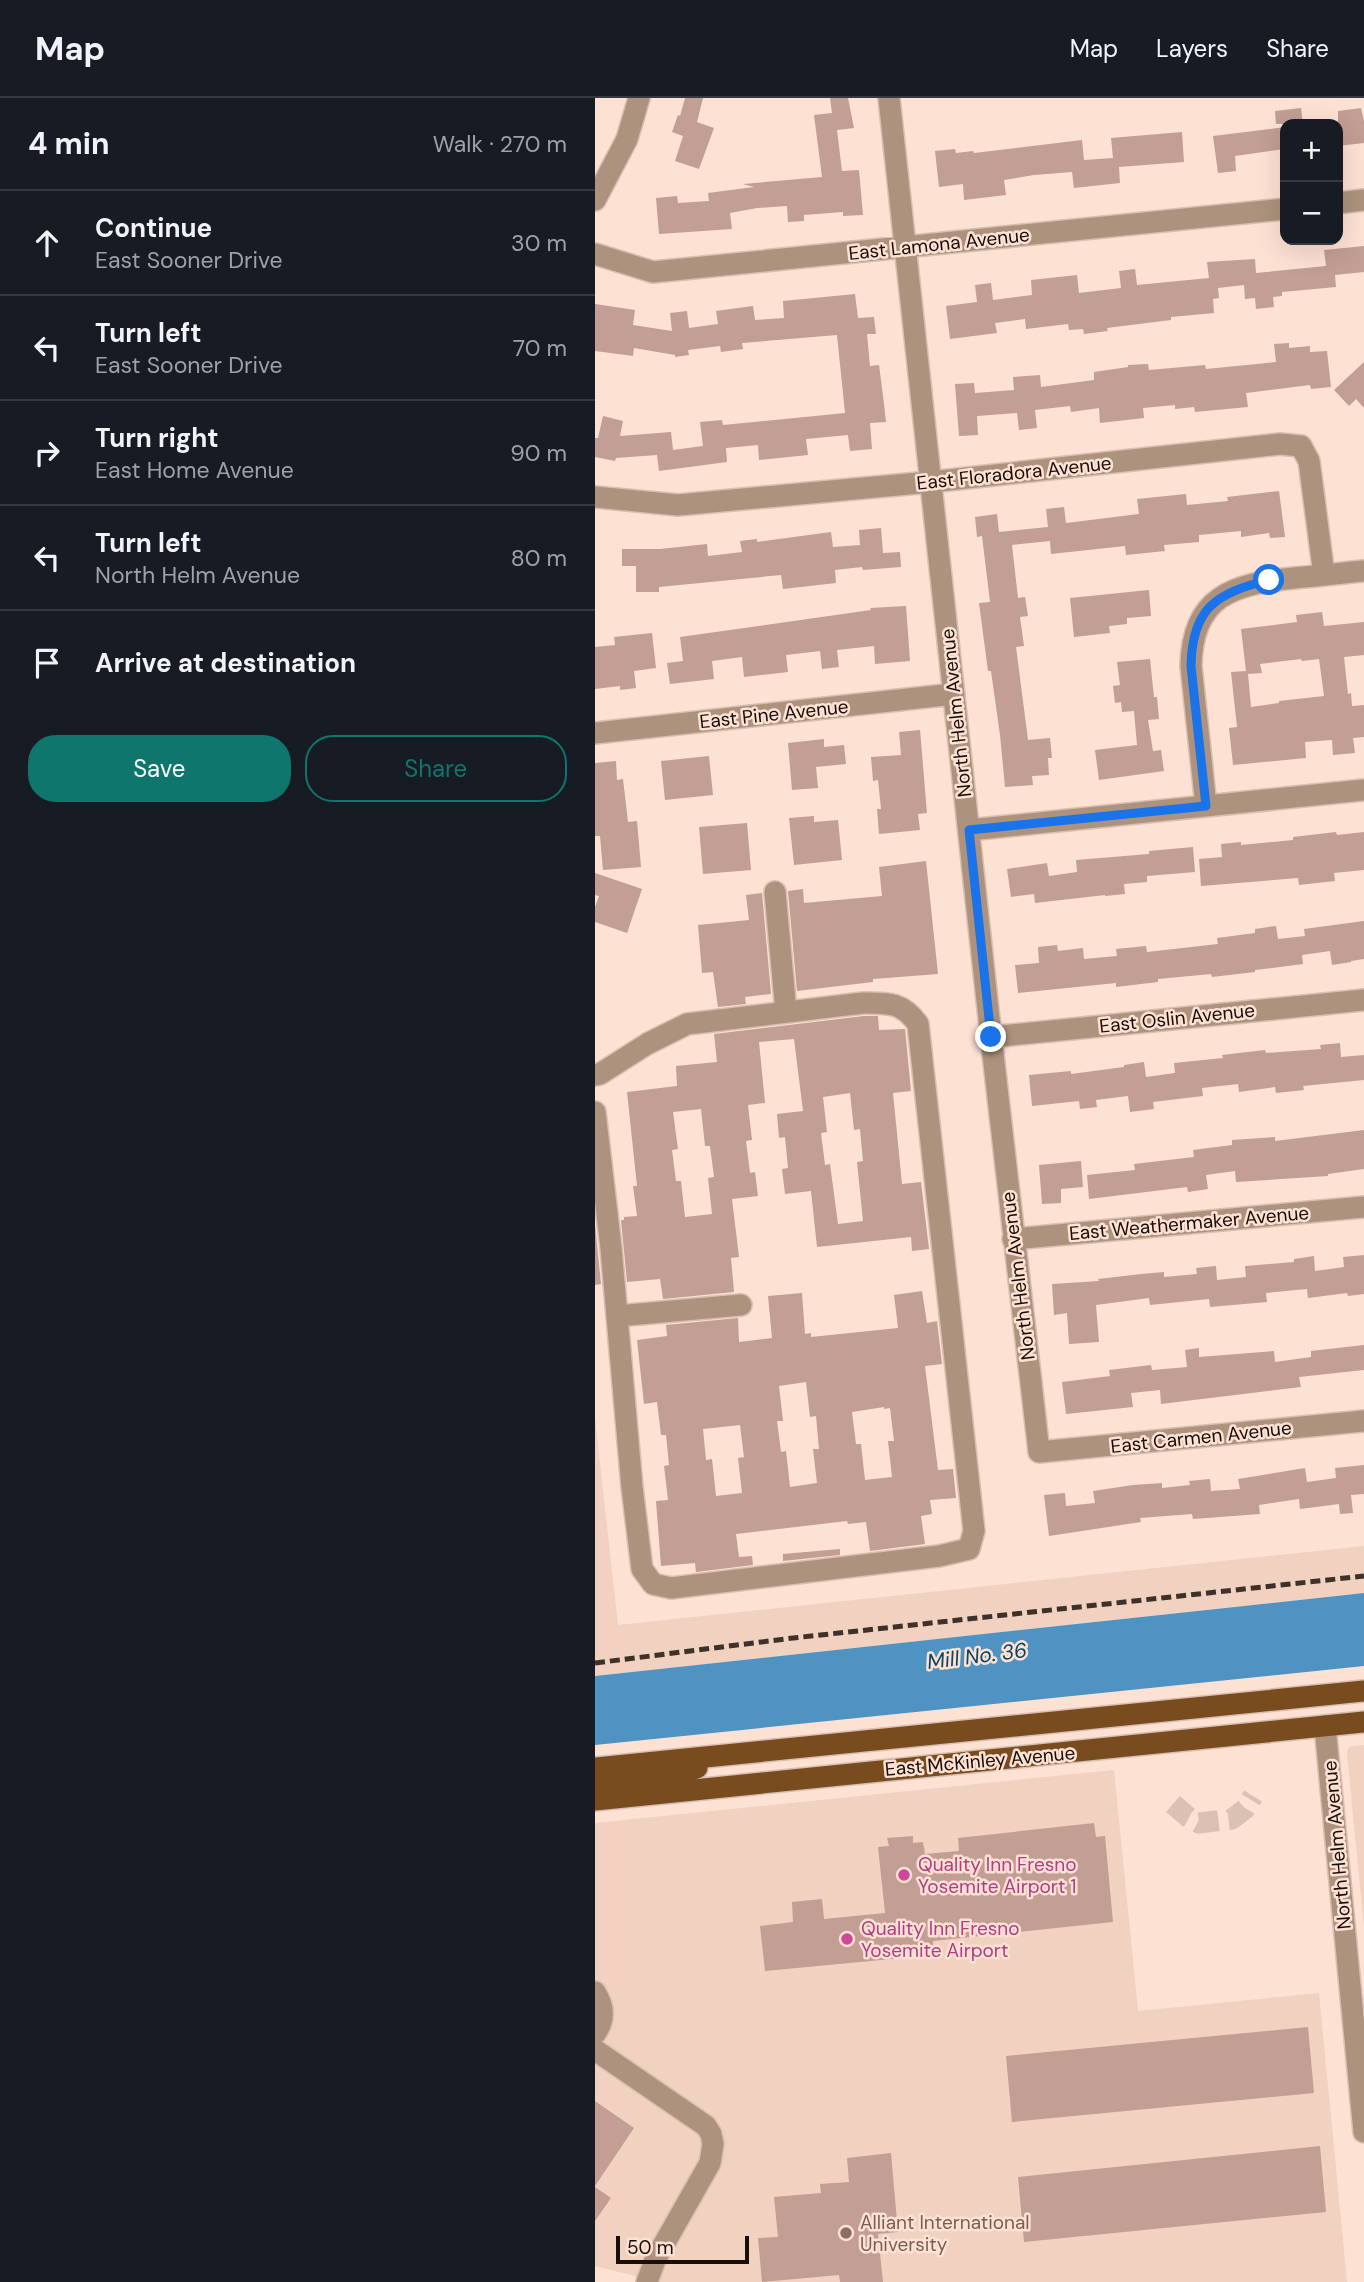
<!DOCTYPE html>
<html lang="en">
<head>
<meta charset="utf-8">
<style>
	:root { --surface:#171b24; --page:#242831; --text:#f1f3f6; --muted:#9ea1a6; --line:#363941; --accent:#0f766e }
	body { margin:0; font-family:"DM Sans",sans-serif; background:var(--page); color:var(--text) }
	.controls { position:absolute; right:21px; top:21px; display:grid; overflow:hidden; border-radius:14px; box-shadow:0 7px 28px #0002 }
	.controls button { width:63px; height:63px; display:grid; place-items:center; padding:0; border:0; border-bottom:2px solid var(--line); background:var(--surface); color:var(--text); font:35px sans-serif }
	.scale { position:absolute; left:21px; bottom:18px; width:133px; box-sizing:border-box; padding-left:7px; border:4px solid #180d07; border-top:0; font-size:19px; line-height:24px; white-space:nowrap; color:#180d07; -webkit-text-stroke:5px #fde1d3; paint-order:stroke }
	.stop { position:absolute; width:21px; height:21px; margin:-16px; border:5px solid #1a73e8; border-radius:50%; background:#fff }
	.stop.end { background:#1a73e8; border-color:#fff; box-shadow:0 2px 7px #0008 }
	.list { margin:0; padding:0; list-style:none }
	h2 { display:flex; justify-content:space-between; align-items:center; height:91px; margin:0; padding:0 28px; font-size:30px }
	h2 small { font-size:23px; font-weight:400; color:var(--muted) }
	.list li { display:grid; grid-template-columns:46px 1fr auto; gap:21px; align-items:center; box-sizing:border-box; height:105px; padding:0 28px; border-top:2px solid var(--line) }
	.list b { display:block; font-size:26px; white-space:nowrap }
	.list p { margin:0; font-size:23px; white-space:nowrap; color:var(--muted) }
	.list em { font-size:23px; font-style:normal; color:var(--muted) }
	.actions { display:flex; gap:14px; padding:21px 28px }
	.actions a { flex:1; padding:16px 0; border:2px solid var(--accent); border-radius:28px; text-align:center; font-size:24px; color:var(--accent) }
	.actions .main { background:var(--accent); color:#fff }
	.icon { flex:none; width:38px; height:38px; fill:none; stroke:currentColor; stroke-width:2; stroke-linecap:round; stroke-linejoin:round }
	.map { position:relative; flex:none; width:769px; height:2184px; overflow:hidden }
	header { display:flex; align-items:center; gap:42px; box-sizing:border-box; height:98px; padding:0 35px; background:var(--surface); border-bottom:2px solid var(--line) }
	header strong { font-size:33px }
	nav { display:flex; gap:38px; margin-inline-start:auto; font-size:24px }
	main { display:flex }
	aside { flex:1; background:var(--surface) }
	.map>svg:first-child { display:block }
	.built { fill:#f1d1bf }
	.water { fill:#4e93c2 }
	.building { fill:#c29e94; fill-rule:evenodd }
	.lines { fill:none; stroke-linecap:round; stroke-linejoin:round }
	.minor-tunnel { stroke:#dbc1b4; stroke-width:21; stroke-dasharray:21 10; stroke-linecap:butt }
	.minor-casing { stroke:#d8bfb2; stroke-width:24 }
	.major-casing { stroke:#d8bfb2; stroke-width:24 }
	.minor { stroke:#ad937d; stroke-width:21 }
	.major { stroke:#794c20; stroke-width:21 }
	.rail { stroke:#3e3129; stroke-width:5; stroke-dasharray:10 5; stroke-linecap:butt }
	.route { stroke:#1a73e8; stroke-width:9 }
	.hotel-dot { fill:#d1479c; stroke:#fde1d3; stroke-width:2.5 }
	.education-dot { fill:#8d6e63; stroke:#fde1d3; stroke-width:2.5 }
	.labels { text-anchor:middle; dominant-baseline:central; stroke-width:5; stroke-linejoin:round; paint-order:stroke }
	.street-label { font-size:19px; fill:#180d07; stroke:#fde1d3 }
	.hotel-label { font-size:19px; fill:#b23c85; stroke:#fde1d3; text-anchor:start }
	.education-label { font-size:19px; fill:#785e54; stroke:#fde1d3; text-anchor:start }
	.water-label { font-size:21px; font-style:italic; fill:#0d4464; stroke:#fde1d3 }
</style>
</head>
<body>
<header>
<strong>Map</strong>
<nav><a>Map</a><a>Layers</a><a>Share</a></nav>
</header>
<main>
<aside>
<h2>4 min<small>Walk · 270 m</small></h2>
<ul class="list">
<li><svg class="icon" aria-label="ahead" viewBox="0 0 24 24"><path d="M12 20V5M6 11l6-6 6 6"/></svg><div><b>Continue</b><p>East Sooner Drive</p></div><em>30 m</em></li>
<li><svg class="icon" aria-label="left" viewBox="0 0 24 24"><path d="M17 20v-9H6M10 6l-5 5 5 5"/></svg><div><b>Turn left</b><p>East Sooner Drive</p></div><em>70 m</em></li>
<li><svg class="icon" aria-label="right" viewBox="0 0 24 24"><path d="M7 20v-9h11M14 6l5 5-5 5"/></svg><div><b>Turn right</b><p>East Home Avenue</p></div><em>90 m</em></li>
<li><svg class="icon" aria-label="left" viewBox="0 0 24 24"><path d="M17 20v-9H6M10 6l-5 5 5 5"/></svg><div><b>Turn left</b><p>North Helm Avenue</p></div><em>80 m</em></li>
<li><svg class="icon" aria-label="arrive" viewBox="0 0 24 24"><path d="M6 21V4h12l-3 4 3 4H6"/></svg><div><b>Arrive at destination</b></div></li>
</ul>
<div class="actions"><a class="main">Save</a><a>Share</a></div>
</aside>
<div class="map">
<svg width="769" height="2184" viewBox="0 0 769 2184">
	<rect width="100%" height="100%" fill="#fde1d3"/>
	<path class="built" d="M0,1320L23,1527L769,1448V1495L0,1578Z
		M769,1647V1830L752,1655L753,1650L758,1648Z
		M519,1672L543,1913L724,1895L752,2184H64L0,2168V1725Z"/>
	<path class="water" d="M769,1495V1568L0,1647V1578Z"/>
	<path class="building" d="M90,0H108L102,24L119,30L104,71L80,63L88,38L77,34L83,17L85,18Z
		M235,0H253L259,30L242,32L247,73L264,72L268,117L248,118V114L209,117V123L193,124L192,108L162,110L135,115L137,131L64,136L61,100L82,98L83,105L114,103L113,95L159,89L148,86L227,79L219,17L237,15Z
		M706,10L708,26H681L680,13Z
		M766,10L769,23V45L743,48V13Z
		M690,29V51L640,58L641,73L623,75L618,38Z
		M587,34L589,64L524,69L525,85L479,90L477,74L439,77L409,82L411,97L369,102L368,86L344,89L340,53L360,51L361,55L378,53L379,55L487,42L489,62L518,60L516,40Z
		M769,148V174L740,177L741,189L687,194V198L678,199L679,209L661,211L660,200L650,201L649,187L623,190L624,200L618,201L619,215L576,219V222L512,230L513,233L489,236L488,231L474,232L473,226L431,231L430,221L400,225L402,235L355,241L351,208L382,204L380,187L396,185L398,202L437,197L436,182L482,177L484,195L526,190L524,173L540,171L542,187L614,180L612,164L660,161L661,175L731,168L729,152Z
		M260,196L263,220L279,219L281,236H272L275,268L284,267L289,306L291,324L275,325L277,351L255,353L253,337L211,341L213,357L164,362L163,347L131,350L132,364L64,373L62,357L21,360L20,363L0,359V340H3L8,318L28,323L25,338L76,334L78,352L108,348L105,324L127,322L128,327L250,315L242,237L147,245L148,251L126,254L125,248L93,252L94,257L80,259V257L39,250L38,258L0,253V206L40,212L38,227L77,233L75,215L92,213L94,230L123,226L121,213L158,208L160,222L189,220L188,203Z
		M694,245V250L715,248V254L732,253L736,289L716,291L715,287L651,295L653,309L600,314L599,309L580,311V307L548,310L549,320L505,325L504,310L476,314L475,308L440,312L442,330L424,332L422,315L382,318L383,337L364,338L360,286L379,285L380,295L419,292L418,279L445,277L446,289L499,282V274L533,269V267L553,266L554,272L610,267L611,271L681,264L679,246Z
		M769,264V310L761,301L754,308L739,292Z
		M684,393L690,439L675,440L674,435L646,439V433L604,437V444L569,447L570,453L531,457L530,448L456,456L455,443L417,447L423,500L430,499L433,518L425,519L429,548L421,549L433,642L455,640L457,660H453L454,677L437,678L438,687L410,689L405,637L396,573H393L384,505L395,504L387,438L382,439L380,419L402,416L404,434L453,429L451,411L469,409L471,425L544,416L542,401L591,396L592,407L633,403L632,399Z
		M286,430L288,455L305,454L306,469L268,472L267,469L240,472L241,485L188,491L186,477L64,489V494H41V468H27V451H65L112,446L113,458L147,454L145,443L162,441V444L236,434L238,449L265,447L264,432Z
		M554,492L556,518L532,520V526L514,528L515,535L479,539L475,500Z
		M311,508L315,563L280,566L279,548L242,552L244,569L227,571L225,553L191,557L193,574L149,579L147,559L117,563L119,581L75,586L72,565L88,563L85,539L276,512L275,510Z
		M727,514L729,528L769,524V557L749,559L753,596L756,595L757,608L769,607V639L758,640L760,655L738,657L737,642L710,644L711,660L638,667L634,630L642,629L636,574L651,573L646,531L702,524L701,517ZM706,561L707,563L724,561L729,598L684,603V605L656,609L653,576L667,575L665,566Z
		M57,535L61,570L39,573L41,590L25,592V588L0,591V549L20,547L19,539Z
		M555,561L559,599H562L564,621L553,622L558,653L566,652L569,673L504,682L500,652L542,647L539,613L527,614L526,604L520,605L518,588L525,587L522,564Z
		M325,632L332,715L323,716L325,732L284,736L282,711H286L283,682L278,683L276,659L306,657L304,634Z
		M229,641V649L249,647L251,666L221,669L223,690L197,692L193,645Z
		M114,658L118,697L70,702L66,663Z
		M21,663L22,682L28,681L33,724L42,723L46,769L8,772L5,738H0V665Z
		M219,718V724L243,722L247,762L199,767L194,720Z
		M152,725L156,772L108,776L104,729Z
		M741,734L742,737L769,734V772L739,775L740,783L704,787L703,780L606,788L604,761L627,759L626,746L646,744V747L698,742V739Z
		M598,749L600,774L552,778V784L529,786L530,796L510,798V797L440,805L439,796L416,799L412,771L452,765L454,778L482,774L481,762L554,756V753Z
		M331,763L343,876L278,881V884L202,893L193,793L208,791L209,805L287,798L284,769Z
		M0,775L47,791L32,835L0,824V809L4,798L0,797Z
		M167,795L176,896L150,899L151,906L123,909L118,874L107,875L103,827L154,822L151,797Z
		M769,823V861L756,863V864L737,867L735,853L707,857L708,866L660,872V874L617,879L616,876L563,881V884L521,889V885L423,895L420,867L444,865L443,849L462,847L463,853L488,850L489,861L522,858L521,851L551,848L552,854L623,846L622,840L660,835V831L681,828L683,841L710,838L709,831Z
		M269,918H283L284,932L310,931L316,993L298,995L307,1086L326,1084L334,1151L317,1153L316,1139L222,1149L216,1093L190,1096L187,1071L193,1070L190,1039L184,1040L182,1016L208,1013L199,941L164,944L170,1005L153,1007L157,1042L151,1043L155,1075L160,1074L163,1098L137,1101L144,1159L136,1160L139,1194L68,1201L65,1181L32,1184L26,1122H29V1119L42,1118L38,1088H42L32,994L82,988L81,968L122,964L119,936ZM255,995L259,1032L265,1031L268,1063L262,1064L268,1123L243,1126L235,1066L230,1067L226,1035L232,1034L228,999ZM106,1011L110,1048H115L119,1079L113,1080L117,1116L90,1119L86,1083H81L77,1052L83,1051L78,1014Z
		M745,945L746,959L769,957V982L708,988L709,992L681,995L680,989L644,994L643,986L607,990L608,998L558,1004L559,1011L535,1014L533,998L501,1002L502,1009L485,1011L484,1003L437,1008L434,977L476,973V976L529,969V967L549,964L551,979L580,975L579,965L628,960L627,957L670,952L671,955L726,951L725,947Z
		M769,1032V1071L733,1076V1078L641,1084L640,1073L611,1077L613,1091L593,1094L592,1089L494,1101L492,1077L540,1072L539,1066L599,1059L598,1052L637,1047V1042L680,1039V1043Z
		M486,1063L488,1089L466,1091V1105L447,1106L444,1067Z
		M0,1126L6,1186L0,1187Z
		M769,1157V1196L753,1198L752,1195L713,1200L712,1191L671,1195L672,1204L615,1209L614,1201L555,1207L554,1200L501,1207L504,1244L474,1246L472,1215L459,1217L457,1186L504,1183L503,1181L546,1176L569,1174V1179L602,1176L601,1170L621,1168L622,1182L651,1179L650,1168L699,1164V1161L719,1158L720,1173L749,1169L748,1159Z
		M327,1193L332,1225L342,1223L347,1266L330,1268L343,1372L358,1371L361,1400L335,1402L337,1416L326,1418L330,1446L275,1453L271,1424L253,1426L252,1423L141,1436L144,1459L157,1458L158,1467L101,1474L100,1465L66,1468L61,1403L73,1402L69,1368L74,1367L71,1337H66L62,1304L49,1306L42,1242L72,1238L71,1227L143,1220L144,1244L177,1240L173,1198L207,1195L210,1236L216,1235V1239L303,1230L299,1197ZM211,1284L215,1319L221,1318L224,1351H218L222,1385L195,1389L191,1353L186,1354L182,1323H188L184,1288ZM289,1309V1311L295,1310L299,1343H293L297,1379L270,1382L266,1346H261L257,1314ZM145,1327L149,1359L143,1360L147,1395L121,1398L117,1361L111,1362L108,1331Z
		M769,1247V1272L704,1279L706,1289L566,1306L565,1292L536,1295L538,1309L471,1316L467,1284L515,1278L514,1272L556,1267L557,1272L592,1269L590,1252L604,1250V1259L679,1253L680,1264L716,1259V1253Z
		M769,1367V1396L756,1397L758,1415L745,1416L744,1406L705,1411L704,1401L664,1407L665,1416L598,1421L597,1416L545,1420L546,1424L454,1438L449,1397L470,1395L471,1408L500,1405L498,1393L538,1387L567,1385V1390L595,1387L594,1383L615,1381L616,1393L645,1391L643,1381L710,1370L712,1384L741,1380L740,1370Z
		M245,1451V1457L188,1463V1456Z
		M499,1725L501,1739L510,1738L518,1824L338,1843L339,1857L170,1873L165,1828L198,1824L197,1804L227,1801L229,1821L290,1815L283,1749L294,1748L292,1740L318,1738V1745L328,1744L330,1756L364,1753L363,1740Z
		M713,1929L719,1995L417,2024L411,1958Z
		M0,2003L39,2030L0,2088Z
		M725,2048L731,2114L429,2144L423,2079Z
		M296,2055L303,2134L283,2136L288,2184H245L244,2177L167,2184L163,2140L183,2139L179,2099L226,2095L225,2086L254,2084L252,2060Z
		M0,2089L16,2100L0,2123Z"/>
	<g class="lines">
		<path class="minor-tunnel" d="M578,1706L593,1719L604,1725L637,1721L650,1711L658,1698"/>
		<g class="minor-casing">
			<path id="minor" d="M294,0L396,939L444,1354L769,1323
				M0,102L32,41L44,0
				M743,105L769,102
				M0,156L58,174L690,111
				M0,399L83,407L335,384L685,346L706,348L714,363L729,477
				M0,635L359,596
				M611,708L596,568C597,498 638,486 699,480C723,478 746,475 769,473
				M374,732L769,692
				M180,794L191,914
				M396,939L769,902
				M0,977L5,976L52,946L92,926L268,905C294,905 307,904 323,926L379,1433L374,1451L344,1458L76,1490L58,1486L47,1471L37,1389L16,1150L0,1014
				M418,1141L769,1109
				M22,1218L146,1207
				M730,1628L769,2034
				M0,1894C9,1908 10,1922 0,1936
				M0,1952L111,2028L116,2036L118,2046L115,2065L60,2162L52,2184"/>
		</g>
		<g class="major-casing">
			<path id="major" d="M0,1670L769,1593
				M0,1686L74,1678L102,1670
				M0,1702L769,1624"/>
		</g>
		<use href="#minor" class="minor"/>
		<use href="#major" class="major"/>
		<path class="rail" d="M0,1565L198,1540L769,1478"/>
	</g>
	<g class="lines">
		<path class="route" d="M396,939L374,732L611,708L596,568C597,510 621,495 674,482"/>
	</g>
	<g class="hotel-dot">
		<circle cx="309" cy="1777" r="7"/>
		<circle cx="252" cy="1841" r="7"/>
	</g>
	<circle class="education-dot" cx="251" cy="2135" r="7"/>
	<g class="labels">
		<g class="street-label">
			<text transform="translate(344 146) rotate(-6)">East Lamona Avenue</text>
			<text transform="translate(419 375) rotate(-6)">East Floradora Avenue</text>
			<text transform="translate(361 615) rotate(-96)">North Helm Avenue</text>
			<text transform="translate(179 616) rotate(-6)">East Pine Avenue</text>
			<text transform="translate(582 920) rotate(-6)">East Oslin Avenue</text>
			<text transform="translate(594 1125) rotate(-5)">East Weathermaker Avenue</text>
			<text transform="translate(423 1178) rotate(-97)">North Helm Avenue</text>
			<text transform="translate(606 1339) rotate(-6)">East Carmen Avenue</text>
			<text transform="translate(385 1663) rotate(-5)">East McKinley Avenue</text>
			<text transform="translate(742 1747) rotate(-95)">North Helm Avenue</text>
		</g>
		<g class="hotel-label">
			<text x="323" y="1766">Quality Inn Fresno<tspan x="323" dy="22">Yosemite Airport 1</tspan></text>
			<text x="266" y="1830">Quality Inn Fresno<tspan x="266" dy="22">Yosemite Airport</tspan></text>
		</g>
		<g class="education-label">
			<text x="265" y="2124">Alliant International<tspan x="265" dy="22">University</tspan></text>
		</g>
		<g class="water-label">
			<text transform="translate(382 1558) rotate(-7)">Mill No. 36</text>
		</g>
	</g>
</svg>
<div class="controls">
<button>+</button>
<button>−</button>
</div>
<div class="scale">50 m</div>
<div class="stop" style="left:674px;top:482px"></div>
<div class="stop end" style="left:396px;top:939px"></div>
</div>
</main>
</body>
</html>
